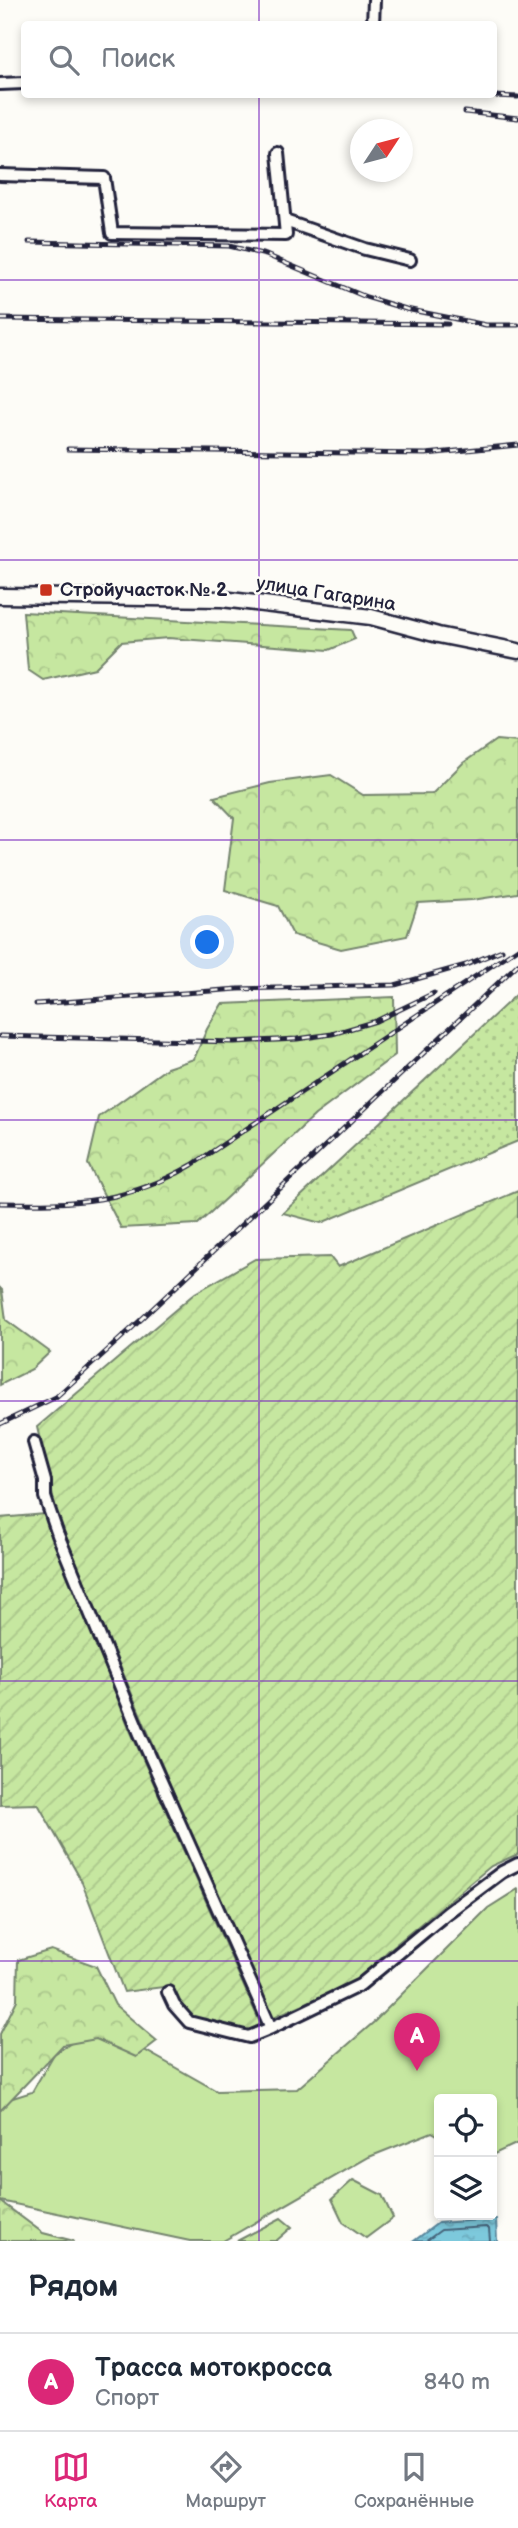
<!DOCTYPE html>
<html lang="ru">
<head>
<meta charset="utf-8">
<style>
	:root { --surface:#fff; --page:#f6f6f7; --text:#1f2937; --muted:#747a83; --line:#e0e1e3; --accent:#db2777 }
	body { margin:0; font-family:"Balsamiq Sans",sans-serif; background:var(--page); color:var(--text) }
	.controls { position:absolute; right:21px; bottom:21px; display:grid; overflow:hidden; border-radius:7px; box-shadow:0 4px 10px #0003 }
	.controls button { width:63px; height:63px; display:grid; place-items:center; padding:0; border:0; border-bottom:2px solid var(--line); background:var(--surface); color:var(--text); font:35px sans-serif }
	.compass { position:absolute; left:350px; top:119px; width:63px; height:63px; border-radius:50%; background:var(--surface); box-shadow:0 4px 10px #0003; rotate:54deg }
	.you { position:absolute; left:208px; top:943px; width:24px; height:24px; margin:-18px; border:5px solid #fff; border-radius:50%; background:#1a73e8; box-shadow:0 0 0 10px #1a73e833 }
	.badge { display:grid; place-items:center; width:46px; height:46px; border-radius:50%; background:var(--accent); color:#fff; font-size:23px; font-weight:700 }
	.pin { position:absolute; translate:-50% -58px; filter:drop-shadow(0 2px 4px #0008) }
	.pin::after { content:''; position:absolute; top:37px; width:24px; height:21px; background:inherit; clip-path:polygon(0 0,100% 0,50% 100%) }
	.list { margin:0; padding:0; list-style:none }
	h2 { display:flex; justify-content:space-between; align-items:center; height:91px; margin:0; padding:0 28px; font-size:30px }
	h2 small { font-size:23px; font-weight:400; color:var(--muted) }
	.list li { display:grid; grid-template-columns:46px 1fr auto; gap:21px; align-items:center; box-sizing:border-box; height:98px; padding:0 28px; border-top:2px solid var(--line) }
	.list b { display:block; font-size:26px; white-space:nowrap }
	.list p { margin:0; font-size:23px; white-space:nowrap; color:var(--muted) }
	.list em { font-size:23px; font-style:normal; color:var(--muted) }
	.icon { flex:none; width:38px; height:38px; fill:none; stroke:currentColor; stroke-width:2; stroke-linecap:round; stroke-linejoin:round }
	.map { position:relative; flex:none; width:518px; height:2241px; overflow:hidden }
	.search { position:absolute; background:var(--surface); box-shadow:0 4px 10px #0003; left:21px; right:21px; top:21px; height:77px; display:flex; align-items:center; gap:18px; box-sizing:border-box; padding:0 24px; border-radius:7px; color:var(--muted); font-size:26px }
	.sheet { height:189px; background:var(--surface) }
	nav { display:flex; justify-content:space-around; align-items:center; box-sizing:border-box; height:98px; border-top:2px solid var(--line); background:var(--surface); font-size:19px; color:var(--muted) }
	nav a { display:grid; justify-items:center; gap:4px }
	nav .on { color:var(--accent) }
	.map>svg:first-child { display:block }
	.grass { fill:#c6e7a0; stroke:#74846e; stroke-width:2 }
	.forest { fill:url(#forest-crowns); stroke:#74846e; stroke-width:2 }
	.park { fill:url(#park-dots); stroke:#74846e; stroke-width:2 }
	.garden { fill:url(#garden-furrows); stroke:#74846e; stroke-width:2 }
	.water { fill:url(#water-ripples); stroke:#59869c; stroke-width:2 }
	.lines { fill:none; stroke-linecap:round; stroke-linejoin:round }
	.shore { stroke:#46657b; stroke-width:2 }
	.street-casing { stroke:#22223b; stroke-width:16 }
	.secondary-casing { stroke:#22223b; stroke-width:19 }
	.street { stroke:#fdfcf7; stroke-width:10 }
	.secondary { stroke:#fdfcf7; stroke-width:14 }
	.rail-casing { stroke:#22223b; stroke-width:5 }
	.rail { stroke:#fdfcf7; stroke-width:2.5; stroke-dasharray:8; stroke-linecap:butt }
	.grid { fill:none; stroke:#7b2cbf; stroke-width:2; stroke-opacity:0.55 }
	.poi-dot { fill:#c8321e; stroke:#fdfcf7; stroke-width:2.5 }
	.labels { text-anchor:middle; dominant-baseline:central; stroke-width:5; stroke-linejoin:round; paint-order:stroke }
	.poi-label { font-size:19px; font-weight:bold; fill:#22223b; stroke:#fdfcf7; text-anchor:start }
	.street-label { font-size:19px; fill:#22223b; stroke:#fdfcf7 }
</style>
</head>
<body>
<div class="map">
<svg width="518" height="2241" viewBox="0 0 518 2241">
	<defs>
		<pattern id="forest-crowns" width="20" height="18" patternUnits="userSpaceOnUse" patternTransform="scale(1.75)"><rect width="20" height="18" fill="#c6e7a0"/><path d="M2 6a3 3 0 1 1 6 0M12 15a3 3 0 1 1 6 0" fill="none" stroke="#aac68b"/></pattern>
		<pattern id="park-dots" width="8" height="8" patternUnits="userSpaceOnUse" patternTransform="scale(1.75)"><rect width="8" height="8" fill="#c6e7a0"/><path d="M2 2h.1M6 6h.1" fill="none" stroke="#aac68b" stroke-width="1.8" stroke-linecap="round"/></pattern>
		<pattern id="garden-furrows" width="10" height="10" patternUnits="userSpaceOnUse" patternTransform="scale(1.75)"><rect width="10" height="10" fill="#c6e7a0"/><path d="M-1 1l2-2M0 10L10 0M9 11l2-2" fill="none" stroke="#aac68b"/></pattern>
		<pattern id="water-ripples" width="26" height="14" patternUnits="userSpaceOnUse" patternTransform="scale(1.75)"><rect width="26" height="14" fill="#7dc9dc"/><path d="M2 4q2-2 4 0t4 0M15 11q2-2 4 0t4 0" fill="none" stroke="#6cacbe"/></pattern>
	</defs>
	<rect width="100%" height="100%" fill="#fdfcf7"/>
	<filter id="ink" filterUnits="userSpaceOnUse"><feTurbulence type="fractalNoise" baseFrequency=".0143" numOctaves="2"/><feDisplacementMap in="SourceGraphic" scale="14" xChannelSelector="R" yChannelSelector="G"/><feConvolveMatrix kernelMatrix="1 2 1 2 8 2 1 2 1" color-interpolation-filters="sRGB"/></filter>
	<g filter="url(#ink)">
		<path class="grass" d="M518,1889V2143L492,2155V2099H439V2136L432,2132L369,2157L223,2241H190L0,2201V2102L32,2092L54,2054L100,2025L217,2091L297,2089L374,2022L488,1908Z
			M353,2180L382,2195L393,2218L366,2238L343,2222L332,2199Z
			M281,2218L292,2227L276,2241H237Z"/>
		<path class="forest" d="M23,612L351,630L355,639L329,650L168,638L121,642L95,668L43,680L28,670Z
			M496,740L518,742V893L472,900L418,903L407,936L341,949L293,935L278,906L225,890L234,818L214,797L270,783L331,775L363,795L432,794L463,763Z
			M394,997L395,1055L315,1115L198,1224L121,1228L88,1164L99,1117L167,1068L194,1059L207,1029L222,1004Z
			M0,1288L2,1290L6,1320L50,1352L32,1369L0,1385Z
			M51,1950L96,1966L115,2005L157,2041L136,2057L96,2039L63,2045L0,2111V2034L17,2000L18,1960Z
			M0,2201L43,2233L74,2241H0Z"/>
		<path class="park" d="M518,993V1141L321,1223L283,1213Z"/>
		<path class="garden" d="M518,1191V1854L491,1866L389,1950L355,1982L269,2019L58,1519L37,1427L195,1293L255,1259L330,1257L338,1267Z
			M45,1514L130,1730L262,2027L240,2032L187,2015L171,1986L124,1992L81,1880L38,1804L0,1805V1518Z"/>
		<path class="water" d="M496,2219L497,2241H414L438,2223Z"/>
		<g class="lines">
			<path class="shore" d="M426,2241L441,2230L486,2227L489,2229L490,2241"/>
			<g class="street-casing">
				<path id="street" d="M373,24L374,0
					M0,84L24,83
					M0,175L104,178L112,233L286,235L278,153
					M285,221L365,249L410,260
					M34,1442L45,1481V1497L58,1535L140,1734L271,2028L360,1985L447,1913L502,1872L518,1864
					M168,1992L174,2005L189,2022L249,2037L271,2028"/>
			</g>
			<g class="secondary-casing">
				<path id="secondary" d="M0,596L222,599L371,617L438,635L518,651"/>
			</g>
			<use href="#street" class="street"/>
			<use href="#secondary" class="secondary"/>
			<g class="rail-casing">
				<path id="rail" d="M470,95L518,97
					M465,112L518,118
					M29,242L229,246L266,255L366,297L406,309L486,325H518
					M0,319L448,324
					M68,449L426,454L518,445
					M36,1004L238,989L395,985L466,965L502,950
					M0,1036L234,1042L297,1039L332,1034L376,1021L434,993
					M0,1203C76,1204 125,1204 192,1165L518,948
					M0,1424L56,1397L131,1329L518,964"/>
			</g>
			<use href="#rail" class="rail"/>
		</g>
	</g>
	<path class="grid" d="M259,0V24M259,94V2241M0,280H518M0,560H518M0,840H518M0,1120H518M0,1401H518M0,1681H518M0,1961H518"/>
	<rect class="poi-dot" x="39" y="583" width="14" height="14" rx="3.5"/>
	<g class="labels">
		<g class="poi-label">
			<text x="60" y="590">Стройучасток № 2</text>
		</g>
		<g class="street-label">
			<text transform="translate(326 594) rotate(9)">улица Гагарина</text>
		</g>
	</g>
</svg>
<div class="controls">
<button><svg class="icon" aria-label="locate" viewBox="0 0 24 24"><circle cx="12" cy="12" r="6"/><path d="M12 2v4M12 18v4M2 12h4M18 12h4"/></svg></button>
<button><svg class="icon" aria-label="layers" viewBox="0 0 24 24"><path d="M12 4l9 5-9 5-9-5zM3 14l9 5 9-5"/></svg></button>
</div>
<svg class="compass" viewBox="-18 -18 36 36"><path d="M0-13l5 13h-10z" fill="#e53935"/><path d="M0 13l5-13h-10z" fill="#747a83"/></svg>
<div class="you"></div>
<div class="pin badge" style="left:417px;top:2071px">A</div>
<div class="search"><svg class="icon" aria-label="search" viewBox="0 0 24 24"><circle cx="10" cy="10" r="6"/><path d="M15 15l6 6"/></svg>Поиск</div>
</div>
<section class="sheet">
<h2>Рядом<small></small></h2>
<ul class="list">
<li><span class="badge">A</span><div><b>Трасса мотокросса</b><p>Спорт</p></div><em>840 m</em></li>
</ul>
</section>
<nav>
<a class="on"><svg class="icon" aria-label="map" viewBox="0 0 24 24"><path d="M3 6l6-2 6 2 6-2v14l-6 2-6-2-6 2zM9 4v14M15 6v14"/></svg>Карта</a>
<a><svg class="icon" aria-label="directions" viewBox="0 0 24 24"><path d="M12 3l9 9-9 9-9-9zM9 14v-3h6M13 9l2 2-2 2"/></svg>Маршрут</a>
<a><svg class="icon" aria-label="saved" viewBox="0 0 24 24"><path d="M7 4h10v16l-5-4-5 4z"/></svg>Сохранённые</a>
</nav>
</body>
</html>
